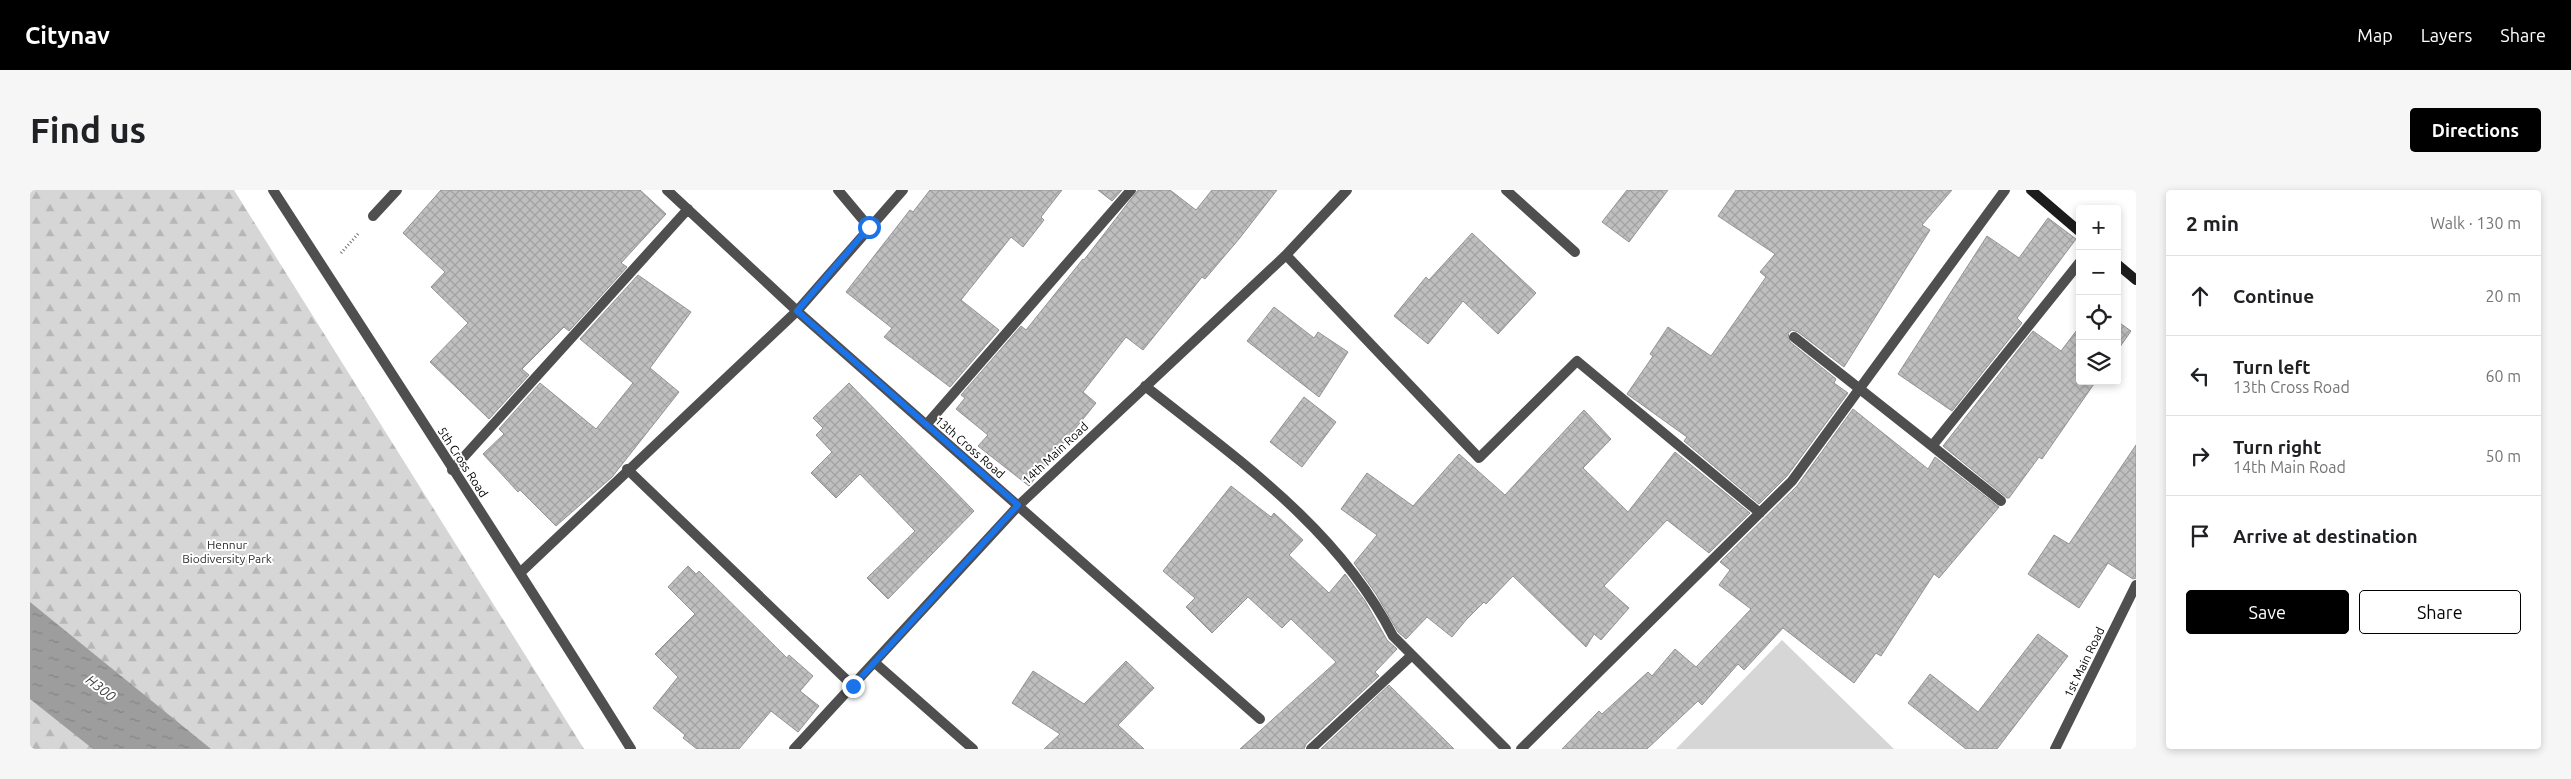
<!DOCTYPE html>
<html lang="en">
<head>
<meta charset="utf-8">
<style>
	:root { --surface:#fff; --page:#f6f6f6; --text:#202124; --muted:#757577; --line:#e0e0e0; --accent:#000 }
	body { margin:0; font-family:Ubuntu,sans-serif; background:var(--page); color:var(--text) }
	.controls { position:absolute; right:15px; top:15px; display:grid; overflow:hidden; border-radius:5px; box-shadow:0 2px 8px #0003 }
	.controls button { width:45px; height:45px; display:grid; place-items:center; padding:0; border:0; border-bottom:1px solid var(--line); background:var(--surface); color:var(--text); font:25px sans-serif }
	.stop { position:absolute; width:15px; height:15px; margin:-11px; border:4px solid #1a73e8; border-radius:50%; background:#fff }
	.stop.end { background:#1a73e8; border-color:#fff; box-shadow:0 1px 5px #0008 }
	.list { margin:0; padding:0; list-style:none }
	h2 { display:flex; justify-content:space-between; align-items:center; height:65px; margin:0; padding:0 20px; font-size:21px }
	h2 small { font-size:16px; font-weight:400; color:var(--muted) }
	.list li { display:grid; grid-template-columns:32px 1fr auto; gap:15px; align-items:center; box-sizing:border-box; height:80px; padding:0 20px; border-top:1px solid var(--line) }
	.list b { display:block; font-size:19px; white-space:nowrap }
	.list p { margin:0; font-size:16px; white-space:nowrap; color:var(--muted) }
	.list em { font-size:16px; font-style:normal; color:var(--muted) }
	.actions { display:flex; gap:10px; padding:15px 20px }
	.actions a { flex:1; padding:11px 0; border:1px solid var(--accent); border-radius:5px; text-align:center; font-size:18px; color:var(--accent) }
	.actions .main { background:var(--accent); color:#fff }
	.icon { flex:none; width:28px; height:28px; fill:none; stroke:currentColor; stroke-width:2; stroke-linecap:round; stroke-linejoin:round }
	.map { position:relative; flex:none; width:2106px; height:559px; overflow:hidden; border-radius:5px }
	header { display:flex; align-items:center; gap:30px; box-sizing:border-box; height:70px; padding:0 25px; background:var(--accent); color:#fff }
	header strong { font-size:24px }
	nav { display:flex; gap:28px; margin-inline-start:auto; font-size:18px }
	.intro { display:flex; align-items:center; justify-content:space-between; box-sizing:border-box; height:120px; padding:0 30px }
	h1 { margin:0; font-size:35px }
	.button { padding:12px 22px; border-radius:5px; background:var(--accent); color:#fff; font-size:18px; font-weight:700 }
	main { display:flex; gap:30px; padding:0 30px }
	aside { flex:1; background:var(--surface); border-radius:5px; box-shadow:0 2px 8px #0003 }
	.map>svg:first-child { display:block }
	.grass { fill:#d6d6d6 }
	.forest { fill:url(#forest-firs) }
	.water { fill:url(#water-ripples) }
	.building { fill:url(#building-cross-hatch); stroke:#939393 }
	.lines { fill:none; stroke-linecap:round; stroke-linejoin:round }
	.path { stroke:#717171; stroke-width:3; stroke-dasharray:1 2.5; stroke-linecap:butt }
	.street { stroke:#4f4f4f; stroke-width:10 }
	.secondary { stroke:#1c1c1c; stroke-width:10 }
	.route { stroke:#1a73e8; stroke-width:6 }
	.labels { text-anchor:middle; dominant-baseline:central; stroke-width:4; stroke-linejoin:round; paint-order:stroke }
	.street-label { font-size:12px; fill:#000; stroke:#fff }
	.park-label { font-size:12px; fill:#2d2d2d; stroke:#fff }
	.water-label { font-size:14px; font-style:italic; fill:#3e3e3e; stroke:#fff }
</style>
</head>
<body>
<header>
<strong>Citynav</strong>
<nav><a>Map</a><a>Layers</a><a>Share</a></nav>
</header>
<div class="intro"><h1>Find us</h1><a class="button">Directions</a></div>
<main>
<div class="map">
<svg width="2106" height="559" viewBox="0 0 2106 559">
	<defs>
		<pattern id="forest-firs" width="22" height="20" patternUnits="userSpaceOnUse" patternTransform="scale(1.25)"><rect width="22" height="20" fill="#d6d6d6"/><path d="M5 1l3.5 6h-7zM16 11l3.5 6h-7z" fill="#b6b6b6"/></pattern>
		<pattern id="water-ripples" width="26" height="14" patternUnits="userSpaceOnUse" patternTransform="scale(1.25)"><rect width="26" height="14" fill="#9d9d9d"/><path d="M2 4q2-2 4 0t4 0M15 11q2-2 4 0t4 0" fill="none" stroke="#858585"/></pattern>
		<pattern id="building-cross-hatch" width="8" height="8" patternUnits="userSpaceOnUse" patternTransform="scale(1.25)"><rect width="8" height="8" fill="#bfbfbf"/><path d="M0 0l8 8M0 8l8-8" fill="none" stroke="#a2a2a2"/></pattern>
	</defs>
	<rect width="100%" height="100%" fill="#fff"/>
	<path class="grass" d="M1752,450L1864,559H1646Z"/>
	<path class="forest" d="M0,0H204L554,559H0Z"/>
	<path class="water" d="M0,412L181,559H63L0,509Z"/>
	<path class="building" d="M411,0H610L636,24L591,73L597,77L539,141L534,137L492,179L499,185L459,229L400,172L438,133L401,97L415,82L373,43Z
		M900,0H1032L1011,27L1014,30L993,57L981,47L931,110L969,140L920,197L854,147L862,138L816,102L880,20L883,22Z
		M1068,0H1092L1082,11Z
		M1108,0H1140L1166,20L1182,0H1247L1209,49L1175,89L1172,87L1113,160L1096,147L1053,202L1066,213L999,296L948,256L958,245L926,219L935,208L931,205L991,136L996,140L1053,69L1054,70Z
		M1597,0H1638L1599,52L1572,32Z
		M1706,0H1922L1892,35L1900,40L1814,177L1768,142L1762,140L1758,143L1760,152L1806,189L1804,193L1818,203L1757,286L1729,314L1654,251L1657,247L1597,204L1623,166L1620,164L1638,137L1681,166L1736,87L1730,82L1745,64L1688,26Z
		M2018,28L2046,49L1987,128L1992,133L1922,221L1868,184L1957,46L1989,68Z
		M1442,43L1506,103L1468,144L1433,111L1398,154L1364,126L1396,87L1399,90Z
		M608,85L661,122L620,178L649,202L582,287L526,336L490,300L488,302L453,264L474,244L469,239L510,193L566,239L603,193L550,149Z
		M1244,117L1284,148L1288,142L1318,162L1289,207L1217,151Z
		M2087,131L2101,141L2087,161Z
		M2050,136V191H2066L2012,269L2009,267L1979,308H1977L1913,256L2003,141L2031,161Z
		M819,193L944,321L858,409L837,388L885,341L830,284L806,308L781,283L802,262L786,245L793,238L783,228Z
		M1274,207L1306,232L1272,277L1240,252Z
		M1823,219L1898,279L1905,267L1969,317L1909,388L1904,384L1851,466L1846,463L1824,493L1753,438L1714,480L1708,474L1672,515L1668,511L1617,559H1532L1569,521L1572,524L1618,482L1622,486L1645,459L1666,477L1721,419L1689,395L1700,380L1690,372L1767,296Z
		M1554,220L1581,249L1553,278L1598,322L1645,262L1720,323L1679,363L1637,330L1574,396L1599,418L1571,450L1564,444L1556,457L1483,386L1456,414L1454,412L1436,430L1422,447L1397,427L1376,449L1368,442L1346,404L1324,373L1347,345L1311,319L1337,283L1383,316L1429,264L1475,305Z
		M2106,255V388L2103,389L2078,373L2049,418L1998,384L2024,345L2039,354Z
		M1201,296L1241,327L1244,323L1273,350L1259,365L1299,403L1315,384L1335,411L1357,450L1367,459L1345,482L1349,486L1276,554L1274,559H1210L1306,472L1261,429L1252,438L1218,407L1182,443L1156,417L1165,408L1133,381Z
		M658,376L666,384L669,381L757,468L759,465L783,486L770,501L789,516L768,542L741,521L709,559H667L653,548L655,545L623,518L648,487L625,464L665,424L638,397Z
		M2008,444L2038,466L1967,559H1936L1878,513L1900,484L1948,522Z
		M1096,471L1124,498L1088,535L1114,559H1014L1030,544L982,513L1003,481L1054,514Z
		M1359,495L1424,559H1291Z"/>
	<g class="lines">
		<path class="path" d="M311,63L328,44"/>
		<path class="street" d="M243,0C363,186 484,371 601,559
			M637,0L767,121L1230,529
			M808,0L839,37
			M1476,0L1545,62
			M343,26L367,0
			M1256,65L1449,268L1547,171L1730,323
			M1764,147L1902,256L2050,72
			M1115,196C1206,268 1309,339 1363,446L1476,559
			M896,235L1101,0
			M1902,256L1971,311
			M597,279L823,496
			M422,280L658,19
			M491,382L767,121L873,0
			M844,472L943,559
			M764,559L989,315L1256,65L1317,0
			M1281,559L1382,465
			M1491,559L1762,291L1975,0
			M2025,559L2106,395"/>
		<path class="secondary" d="M2001,0L2050,42
			M2087,74L2106,90"/>
	</g>
	<g class="lines">
		<path class="route" d="M823,496L988,315L767,121L839,37"/>
	</g>
	<g class="labels">
		<g class="street-label">
			<text transform="translate(940 257) rotate(41)">13th Cross Road</text>
			<text transform="translate(1025 263) rotate(-43)">14th Main Road</text>
			<text transform="translate(433 272) rotate(57)">5th Cross Road</text>
			<text transform="translate(2054 472) rotate(-64)">1st Main Road</text>
		</g>
		<g class="park-label">
			<text x="197" y="354">Hennur<tspan x="197" dy="14">Biodiversity Park</tspan></text>
		</g>
		<g class="water-label">
			<text transform="translate(71 498) rotate(38)">H300</text>
		</g>
	</g>
</svg>
<div class="controls">
<button>+</button>
<button>−</button>
<button><svg class="icon" aria-label="locate" viewBox="0 0 24 24"><circle cx="12" cy="12" r="6"/><path d="M12 2v4M12 18v4M2 12h4M18 12h4"/></svg></button>
<button><svg class="icon" aria-label="layers" viewBox="0 0 24 24"><path d="M12 4l9 5-9 5-9-5zM3 14l9 5 9-5"/></svg></button>
</div>
<div class="stop" style="left:839px;top:37px"></div>
<div class="stop end" style="left:823px;top:496px"></div>
</div>
<aside>
<h2>2 min<small>Walk · 130 m</small></h2>
<ul class="list">
<li><svg class="icon" aria-label="ahead" viewBox="0 0 24 24"><path d="M12 20V5M6 11l6-6 6 6"/></svg><div><b>Continue</b></div><em>20 m</em></li>
<li><svg class="icon" aria-label="left" viewBox="0 0 24 24"><path d="M17 20v-9H6M10 6l-5 5 5 5"/></svg><div><b>Turn left</b><p>13th Cross Road</p></div><em>60 m</em></li>
<li><svg class="icon" aria-label="right" viewBox="0 0 24 24"><path d="M7 20v-9h11M14 6l5 5-5 5"/></svg><div><b>Turn right</b><p>14th Main Road</p></div><em>50 m</em></li>
<li><svg class="icon" aria-label="arrive" viewBox="0 0 24 24"><path d="M6 21V4h12l-3 4 3 4H6"/></svg><div><b>Arrive at destination</b></div></li>
</ul>
<div class="actions"><a class="main">Save</a><a>Share</a></div>
</aside>
</main>
</body>
</html>
